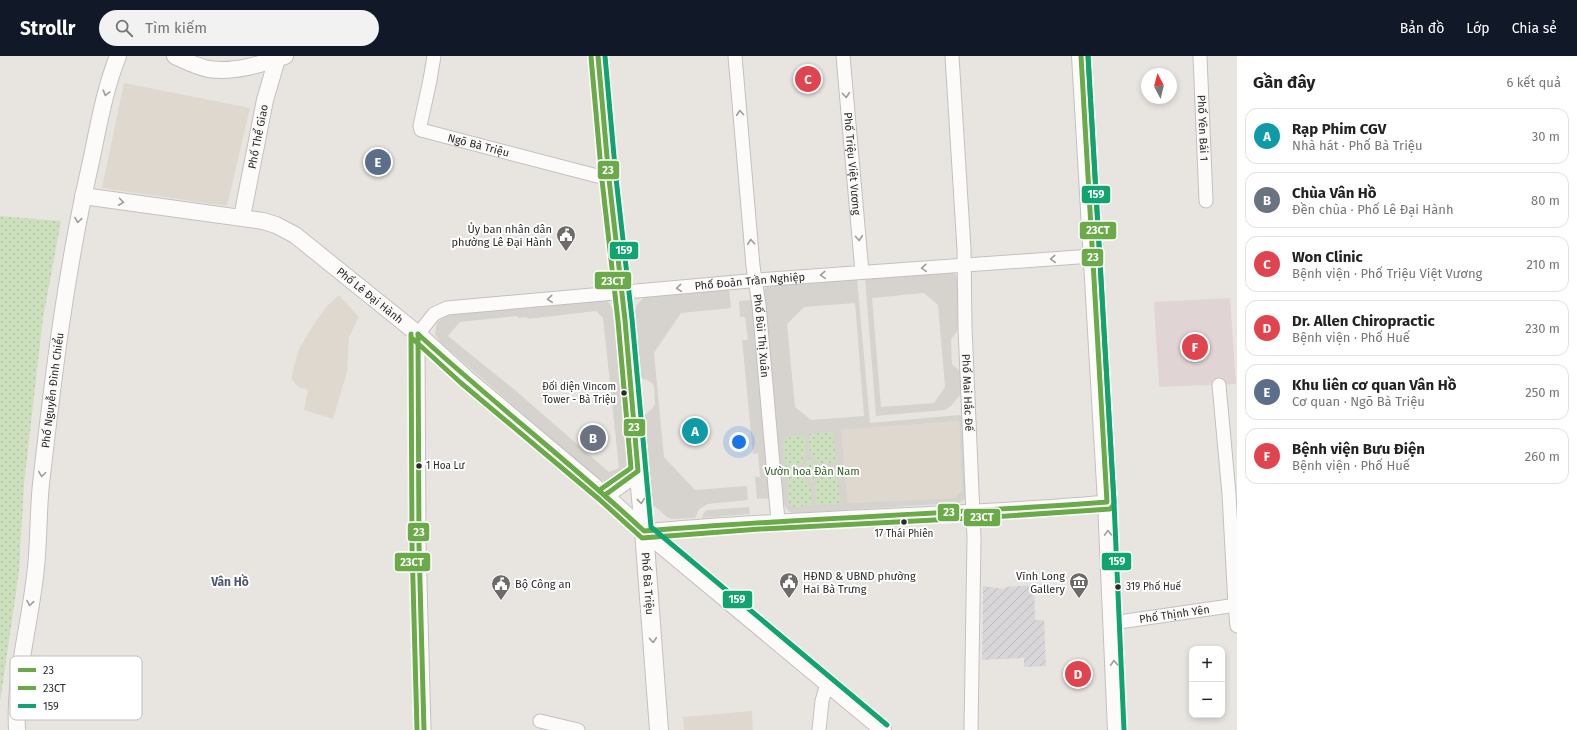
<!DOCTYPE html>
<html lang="vi">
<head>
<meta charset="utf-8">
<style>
	:root { --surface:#fff; --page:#f2f2f2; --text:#222; --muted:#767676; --line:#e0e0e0; --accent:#111827 }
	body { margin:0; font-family:"Fira Sans",sans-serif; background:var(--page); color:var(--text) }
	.controls { position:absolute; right:12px; bottom:12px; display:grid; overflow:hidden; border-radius:8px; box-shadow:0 2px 6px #0003 }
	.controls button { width:36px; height:36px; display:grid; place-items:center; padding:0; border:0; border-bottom:1px solid var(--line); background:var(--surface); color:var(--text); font:20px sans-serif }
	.compass { position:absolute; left:1141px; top:12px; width:36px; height:36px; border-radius:50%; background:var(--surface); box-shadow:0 2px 6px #0003; rotate:353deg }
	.you { position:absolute; left:739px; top:386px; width:14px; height:14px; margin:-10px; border:3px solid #fff; border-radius:50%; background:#1a73e8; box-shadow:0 0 0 6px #1a73e833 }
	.badge { display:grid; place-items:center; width:26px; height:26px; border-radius:50%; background:var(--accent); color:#fff; font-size:13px; font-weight:700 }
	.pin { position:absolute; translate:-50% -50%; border:2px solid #fff; box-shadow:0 1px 4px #0006 }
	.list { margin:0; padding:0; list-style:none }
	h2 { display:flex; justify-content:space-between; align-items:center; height:52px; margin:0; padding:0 16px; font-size:17px }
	h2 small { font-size:13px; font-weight:400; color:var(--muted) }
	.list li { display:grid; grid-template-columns:26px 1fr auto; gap:12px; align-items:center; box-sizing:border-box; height:56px; margin:0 8px 8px; padding:0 8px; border:1px solid var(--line); border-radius:12px }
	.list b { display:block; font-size:15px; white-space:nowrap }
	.list p { margin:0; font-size:13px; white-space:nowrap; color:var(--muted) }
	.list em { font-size:13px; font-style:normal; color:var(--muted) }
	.icon { flex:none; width:22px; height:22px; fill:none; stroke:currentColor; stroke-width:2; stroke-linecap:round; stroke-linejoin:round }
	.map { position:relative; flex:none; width:1237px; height:674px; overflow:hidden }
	header { display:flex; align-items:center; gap:24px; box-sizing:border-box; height:56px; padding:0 20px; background:var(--accent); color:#fff }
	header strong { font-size:19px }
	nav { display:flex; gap:22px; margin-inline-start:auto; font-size:14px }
	.search { width:280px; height:36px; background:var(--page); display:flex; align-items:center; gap:10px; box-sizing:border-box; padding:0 14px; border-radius:22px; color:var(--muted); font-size:15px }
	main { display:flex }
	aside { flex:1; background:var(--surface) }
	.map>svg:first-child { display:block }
	.industrial { fill:url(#industrial-furrows) }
	.education { fill:#ded8ce }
	.medical { fill:#e0d5d4 }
	.park { fill:url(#park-dots) }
	.plaza { fill:#d6d3cf; fill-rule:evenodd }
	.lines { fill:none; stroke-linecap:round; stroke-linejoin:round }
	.minor-casing { stroke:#c2c1c1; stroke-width:15 }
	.tertiary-casing { stroke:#c2c1c1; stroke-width:18 }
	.secondary-casing { stroke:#c2c1c1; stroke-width:20 }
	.minor { stroke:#fcfbfa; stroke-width:13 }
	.tertiary { stroke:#fcfbfa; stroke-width:16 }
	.secondary { stroke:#fcfbfa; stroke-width:18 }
	.bus-1-casing { stroke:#fff; stroke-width:8 }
	.bus-2-casing { stroke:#fff; stroke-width:8 }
	.bus-3-casing { stroke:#fff; stroke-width:8 }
	.bus-1 { stroke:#6baa48; stroke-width:5 }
	.bus-2 { stroke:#6baa48; stroke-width:5 }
	.bus-3 { stroke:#11a471; stroke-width:5 }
	.oneway { stroke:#9e9d9c }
	.bus-dot { fill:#2a2a2a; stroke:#fff; stroke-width:1.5 }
	.labels { text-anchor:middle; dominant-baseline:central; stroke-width:4; stroke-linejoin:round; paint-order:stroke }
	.bus-label { font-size:10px; fill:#2a2a2a; stroke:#fff; text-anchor:start }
	.street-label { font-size:11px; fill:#2a2a2a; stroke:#fff }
	.poi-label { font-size:11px; fill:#2a2a2a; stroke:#fff; text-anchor:end }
	.park-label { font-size:11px; fill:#305f23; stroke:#fff }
	.neighbourhood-label { font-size:12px; font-weight:bold; fill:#505776; stroke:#fff }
	.key { fill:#fff; stroke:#bfbfbf; stroke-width:1 }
	.key-label { font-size:11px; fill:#2a2a2a }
	.line-badge { stroke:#fff; stroke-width:1.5 }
	.badge-label { font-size:11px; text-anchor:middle; font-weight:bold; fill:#fff }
</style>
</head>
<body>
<header>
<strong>Strollr</strong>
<div class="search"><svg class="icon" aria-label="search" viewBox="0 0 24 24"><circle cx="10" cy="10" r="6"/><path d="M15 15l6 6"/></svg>Tìm kiếm</div>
<nav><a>Bản đồ</a><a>Lớp</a><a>Chia sẻ</a></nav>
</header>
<main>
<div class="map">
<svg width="1237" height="674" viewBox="0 0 1237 674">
	<defs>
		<pattern id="industrial-furrows" width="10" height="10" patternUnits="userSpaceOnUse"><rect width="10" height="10" fill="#d8d6d8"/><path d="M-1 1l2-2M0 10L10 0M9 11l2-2" fill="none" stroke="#bab8ba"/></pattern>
		<pattern id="park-dots" width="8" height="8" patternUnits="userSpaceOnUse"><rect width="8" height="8" fill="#cce0be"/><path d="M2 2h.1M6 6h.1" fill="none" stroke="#afc0a3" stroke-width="1.8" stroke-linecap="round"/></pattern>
	</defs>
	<rect width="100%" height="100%" fill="#e8e5e1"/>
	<path class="industrial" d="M1034,529L1035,564H1044L1046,610L1024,611V602L982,604L983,530L1004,533L1005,531Z"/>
	<path class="education" d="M124,27L250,52L227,150L102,132Z
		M339,239L359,261L349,281L347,316L333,363L304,354L308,334L298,331L291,322L299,293L314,268L327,250Z
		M959,365L962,435L954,442L847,447L841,374Z
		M752,655L753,674H684L683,661Z"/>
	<path class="medical" d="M1230,242L1236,328L1159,331L1154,246Z"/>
	<path class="park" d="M0,160L61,165L43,262L24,428L19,516L0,646Z
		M841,374L848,454L793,457C785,454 784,448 783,441L777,380Z"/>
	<path class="plaza" d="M951,214L956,219L957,224L960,271L951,284L952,308L962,317L963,335L951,350L945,354L876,360L865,222ZM924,237L938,249L945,331L934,347L881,351L872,242Z
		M857,222L870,367L959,359L963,361L967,439L965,443L959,447L793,457L788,455L784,448L764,234L768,229ZM855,247L864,360L811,364L795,351L787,268L804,251ZM959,365L962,435L954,442L847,447L841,374ZM833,376L836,406L819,408L810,395L809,378ZM805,379L806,395L801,409L786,411L783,386L788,380ZM809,401L818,413L812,427L804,414ZM837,417L840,447L816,449L815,431L820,418ZM802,419L811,432L812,449L794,451L789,446L787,421Z
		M729,232L731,252L681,257L654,297L664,401L695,434L747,430L748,444L708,448L699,453L695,462L672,463L667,461L652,448L651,444L642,361L653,352L655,348L654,330L652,327L647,324L639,321L633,260L637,249L645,240Z
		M599,244H605L609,247L615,256L617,264L631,411L611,426L604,425L598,422L516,352L440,286L435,278L437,267L443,261L449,259ZM596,255L603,262L619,412L609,416L515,334L448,280L460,266L517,260L518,262L527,261L528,263Z
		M752,244L771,442L757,443L755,421H760L758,397L753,398L742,284H748L745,261H740L739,245Z
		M749,451L750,458L702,462L703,458L707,454Z"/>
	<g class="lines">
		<g class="minor-casing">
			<g id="minor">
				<path id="s1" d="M434,0L430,24L420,70L421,74L609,123"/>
				<path id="s2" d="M735,0L753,210L759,249L778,465"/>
				<path id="s3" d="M843,0L862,216"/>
				<path id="s4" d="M952,0L964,193L965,272L974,482L971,674"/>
				<path id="s5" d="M1200,0L1206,145"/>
				<path d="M1219,329L1229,438L1235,549L1237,570"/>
				<path d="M644,475C798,460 953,460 1107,446"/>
				<path id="s6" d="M1112,567L1237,549"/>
				<path d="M540,665L578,674"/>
				<path id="s7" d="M424,674L419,489L418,278L434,258L447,252L771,223L1092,200"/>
				<path d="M819,674L822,645L827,628"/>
			</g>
		</g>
		<g class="tertiary-casing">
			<g id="tertiary">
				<path d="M175,0C186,5 197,11 209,13C234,17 262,8 285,0"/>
				<path id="s8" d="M83,140L263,165L276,169L295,179L418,278L466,322L605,439L644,475L883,674"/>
				<path id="s9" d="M242,161L265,44L277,3"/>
				<path id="s10" d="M17,674C14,619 31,565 36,511C39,483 38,456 41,428C53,322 66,214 90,110C98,73 104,35 118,0"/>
			</g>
		</g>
		<g class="secondary-casing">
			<g id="secondary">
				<path id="s11" d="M598,0L609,123L625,264L644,475L659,674"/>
				<path d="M1081,0L1107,446L1117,674"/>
				<path d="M605,439L638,415"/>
			</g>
		</g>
		<use href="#minor" class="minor"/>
		<use href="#tertiary" class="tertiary"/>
		<use href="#secondary" class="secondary"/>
		<g class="bus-1-casing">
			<path id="bus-1" d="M598,0L609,123L625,264L638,415L605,439
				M418,278C492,346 571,407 644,475C798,462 953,458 1107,446L1081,0
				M418,278L419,489L424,674"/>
		</g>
		<g class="bus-2-casing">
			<path id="bus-2" d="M591,1L602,124L618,265L631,412L601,433
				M411,278L412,489L417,674
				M413,283L461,327L600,444L642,482L760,473L992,461L1110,453L1113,450L1114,446L1088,0"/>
		</g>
		<g class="bus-3-casing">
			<path id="bus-3" d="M605,0L616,122L632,263L651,471L887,669
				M1088,0L1114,446L1124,674"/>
		</g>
		<use href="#bus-1" class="bus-1"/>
		<use href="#bus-2" class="bus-2"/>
		<use href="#bus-3" class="bus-3"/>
	</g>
	<defs><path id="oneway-chevron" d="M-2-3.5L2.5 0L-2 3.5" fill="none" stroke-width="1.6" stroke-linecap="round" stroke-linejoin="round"/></defs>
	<g class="oneway">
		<use href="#oneway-chevron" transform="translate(106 37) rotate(105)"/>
		<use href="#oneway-chevron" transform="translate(846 39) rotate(85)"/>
		<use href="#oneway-chevron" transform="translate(740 57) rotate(-95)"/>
		<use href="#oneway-chevron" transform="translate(121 146) rotate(8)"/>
		<use href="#oneway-chevron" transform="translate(78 164) rotate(99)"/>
		<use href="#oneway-chevron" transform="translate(859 182) rotate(85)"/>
		<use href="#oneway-chevron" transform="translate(751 186) rotate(-95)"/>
		<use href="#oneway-chevron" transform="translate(1053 203) rotate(176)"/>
		<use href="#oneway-chevron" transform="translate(924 212) rotate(176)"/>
		<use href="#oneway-chevron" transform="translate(823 219) rotate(176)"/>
		<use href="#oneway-chevron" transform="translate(679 232) rotate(175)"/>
		<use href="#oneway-chevron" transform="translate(550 243) rotate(175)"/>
		<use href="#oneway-chevron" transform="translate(42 418) rotate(98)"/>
		<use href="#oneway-chevron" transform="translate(641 445) rotate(84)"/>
		<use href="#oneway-chevron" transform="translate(1108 477) rotate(-92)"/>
		<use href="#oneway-chevron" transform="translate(30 547) rotate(99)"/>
		<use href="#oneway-chevron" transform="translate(653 584) rotate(86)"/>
		<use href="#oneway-chevron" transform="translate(1114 607) rotate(-93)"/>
	</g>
	<defs>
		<g id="civic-pin" transform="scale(1)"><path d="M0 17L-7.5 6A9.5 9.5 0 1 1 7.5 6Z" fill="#6c6b6a" stroke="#fff"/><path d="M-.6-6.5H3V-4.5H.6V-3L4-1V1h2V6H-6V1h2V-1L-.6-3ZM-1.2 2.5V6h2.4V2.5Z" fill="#fff"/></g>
		<g id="museum-pin" transform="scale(1)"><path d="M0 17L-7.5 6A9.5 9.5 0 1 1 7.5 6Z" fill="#6c6b6a" stroke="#fff"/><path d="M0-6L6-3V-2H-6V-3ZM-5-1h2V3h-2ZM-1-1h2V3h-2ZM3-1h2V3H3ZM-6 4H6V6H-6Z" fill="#fff"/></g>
	</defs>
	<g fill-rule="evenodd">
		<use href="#civic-pin" x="566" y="179"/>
		<use href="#civic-pin" x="789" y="526"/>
		<use href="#museum-pin" x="1079" y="526"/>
		<use href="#civic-pin" x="501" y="528"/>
	</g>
	<g class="bus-dot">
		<circle cx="624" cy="337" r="3.5"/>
		<circle cx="419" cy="410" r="3.5"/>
		<circle cx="904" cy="466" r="3.5"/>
		<circle cx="1118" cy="531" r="3.5"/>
	</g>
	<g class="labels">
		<g class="bus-label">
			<text x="616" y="331" text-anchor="end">Đối diện Vincom<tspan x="616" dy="13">Tower - Bà Triệu</tspan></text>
			<text x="426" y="410">1 Hoa Lư</text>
			<text x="904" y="478" text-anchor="middle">17 Thái Phiên</text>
			<text x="1126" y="531">319 Phố Huế</text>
		</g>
		<g class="street-label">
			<text stroke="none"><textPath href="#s5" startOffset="72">Phố Yên Bái 1</textPath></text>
			<text stroke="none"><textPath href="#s9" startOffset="82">Phố Thể Giao</textPath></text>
			<text stroke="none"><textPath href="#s1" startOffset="135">Ngõ Bà Triệu</textPath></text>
			<text stroke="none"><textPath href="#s3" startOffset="108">Phố Triệu Việt Vương</textPath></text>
			<text stroke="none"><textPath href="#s7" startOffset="740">Phố Đoàn Trần Nghiệp</textPath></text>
			<text stroke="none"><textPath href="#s8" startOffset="313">Phố Lê Đại Hành</textPath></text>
			<text stroke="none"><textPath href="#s2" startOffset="281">Phố Bùi Thị Xuân</textPath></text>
			<text stroke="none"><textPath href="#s10" startOffset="342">Phố Nguyễn Đình Chiểu</textPath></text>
			<text stroke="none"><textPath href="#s4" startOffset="337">Phố Mai Hắc Đế</textPath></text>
			<text stroke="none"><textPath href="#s11" startOffset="530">Phố Bà Triệu</textPath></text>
			<text stroke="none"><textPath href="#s6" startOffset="63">Phố Thịnh Yên</textPath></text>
		</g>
		<g class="poi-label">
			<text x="552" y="173">Ủy ban nhân dân<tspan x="552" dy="13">phường Lê Đại Hành</tspan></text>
			<text x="803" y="520" text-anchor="start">HĐND &amp; UBND phường<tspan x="803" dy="13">Hai Bà Trưng</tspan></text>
			<text x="1065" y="520">Vĩnh Long<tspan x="1065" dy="13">Gallery</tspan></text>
			<text x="515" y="528" text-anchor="start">Bộ Công an</text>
		</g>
		<g class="park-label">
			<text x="812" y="415">Vườn hoa Đàn Nam</text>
		</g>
		<g class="neighbourhood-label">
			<text x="230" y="526">Vân Hồ</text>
		</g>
	</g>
	<rect x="10" y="600" width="132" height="64" rx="6" class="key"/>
	<rect x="18" y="612" width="18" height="4" fill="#6baa48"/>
	<rect x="18" y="630" width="18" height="4" fill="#6baa48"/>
	<rect x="18" y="648" width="18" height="4" fill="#11a471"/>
	<g class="key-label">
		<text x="43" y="618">23</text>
		<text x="43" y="636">23CT</text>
		<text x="43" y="654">159</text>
	</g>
	<g class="line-badge">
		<rect x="597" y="104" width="23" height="20" rx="4" fill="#6baa48"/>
		<rect x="1081" y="129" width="30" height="19" rx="4" fill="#11a471"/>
		<rect x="1079" y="165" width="38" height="19" rx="4" fill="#6baa48"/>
		<rect x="609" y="185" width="30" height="19" rx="4" fill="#11a471"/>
		<rect x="1081" y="192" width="23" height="19" rx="4" fill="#6baa48"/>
		<rect x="594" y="215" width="38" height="19" rx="4" fill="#6baa48"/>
		<rect x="623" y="362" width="23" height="19" rx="4" fill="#6baa48"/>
		<rect x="937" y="447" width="23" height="19" rx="4" fill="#6baa48"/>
		<rect x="963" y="452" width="38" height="19" rx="4" fill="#6baa48"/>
		<rect x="407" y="466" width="23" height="20" rx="4" fill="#6baa48"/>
		<rect x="1101" y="496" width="31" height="19" rx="4" fill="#11a471"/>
		<rect x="394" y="496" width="37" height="20" rx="4" fill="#6baa48"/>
		<rect x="722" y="534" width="31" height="19" rx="4" fill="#11a471"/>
	</g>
	<g class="badge-label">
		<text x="608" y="118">23</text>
		<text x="1096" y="142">159</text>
		<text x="1098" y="178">23CT</text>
		<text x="624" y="198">159</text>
		<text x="1093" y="205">23</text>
		<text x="613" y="229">23CT</text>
		<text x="634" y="375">23</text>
		<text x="949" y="460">23</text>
		<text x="982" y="465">23CT</text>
		<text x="419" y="480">23</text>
		<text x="1117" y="509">159</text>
		<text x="412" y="510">23CT</text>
		<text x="737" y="547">159</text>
	</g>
</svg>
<div class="controls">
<button>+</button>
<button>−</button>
</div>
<svg class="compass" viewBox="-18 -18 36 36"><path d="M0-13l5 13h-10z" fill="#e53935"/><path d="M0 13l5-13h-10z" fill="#767676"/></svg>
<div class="you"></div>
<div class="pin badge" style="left:695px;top:375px;background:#0f9aa8">A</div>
<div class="pin badge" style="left:593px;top:382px;background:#6b7280">B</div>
<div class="pin badge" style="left:808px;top:23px;background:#e0444e">C</div>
<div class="pin badge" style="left:1078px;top:618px;background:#e0444e">D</div>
<div class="pin badge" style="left:378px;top:106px;background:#5c6f8a">E</div>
<div class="pin badge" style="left:1195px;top:291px;background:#e0444e">F</div>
</div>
<aside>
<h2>Gần đây<small>6 kết quả</small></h2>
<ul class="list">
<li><span class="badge" style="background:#0f9aa8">A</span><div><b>Rạp Phim CGV</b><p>Nhà hát · Phố Bà Triệu</p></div><em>30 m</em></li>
<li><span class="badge" style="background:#6b7280">B</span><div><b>Chùa Vân Hồ</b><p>Đền chùa · Phố Lê Đại Hành</p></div><em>80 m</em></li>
<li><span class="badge" style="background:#e0444e">C</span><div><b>Won Clinic</b><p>Bệnh viện · Phố Triệu Việt Vương</p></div><em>210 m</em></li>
<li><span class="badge" style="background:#e0444e">D</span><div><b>Dr. Allen Chiropractic</b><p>Bệnh viện · Phố Huế</p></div><em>230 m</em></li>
<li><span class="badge" style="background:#5c6f8a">E</span><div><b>Khu liên cơ quan Vân Hồ</b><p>Cơ quan · Ngõ Bà Triệu</p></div><em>250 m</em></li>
<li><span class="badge" style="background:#e0444e">F</span><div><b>Bệnh viện Bưu Điện</b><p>Bệnh viện · Phố Huế</p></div><em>260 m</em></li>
</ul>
</aside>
</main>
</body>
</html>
